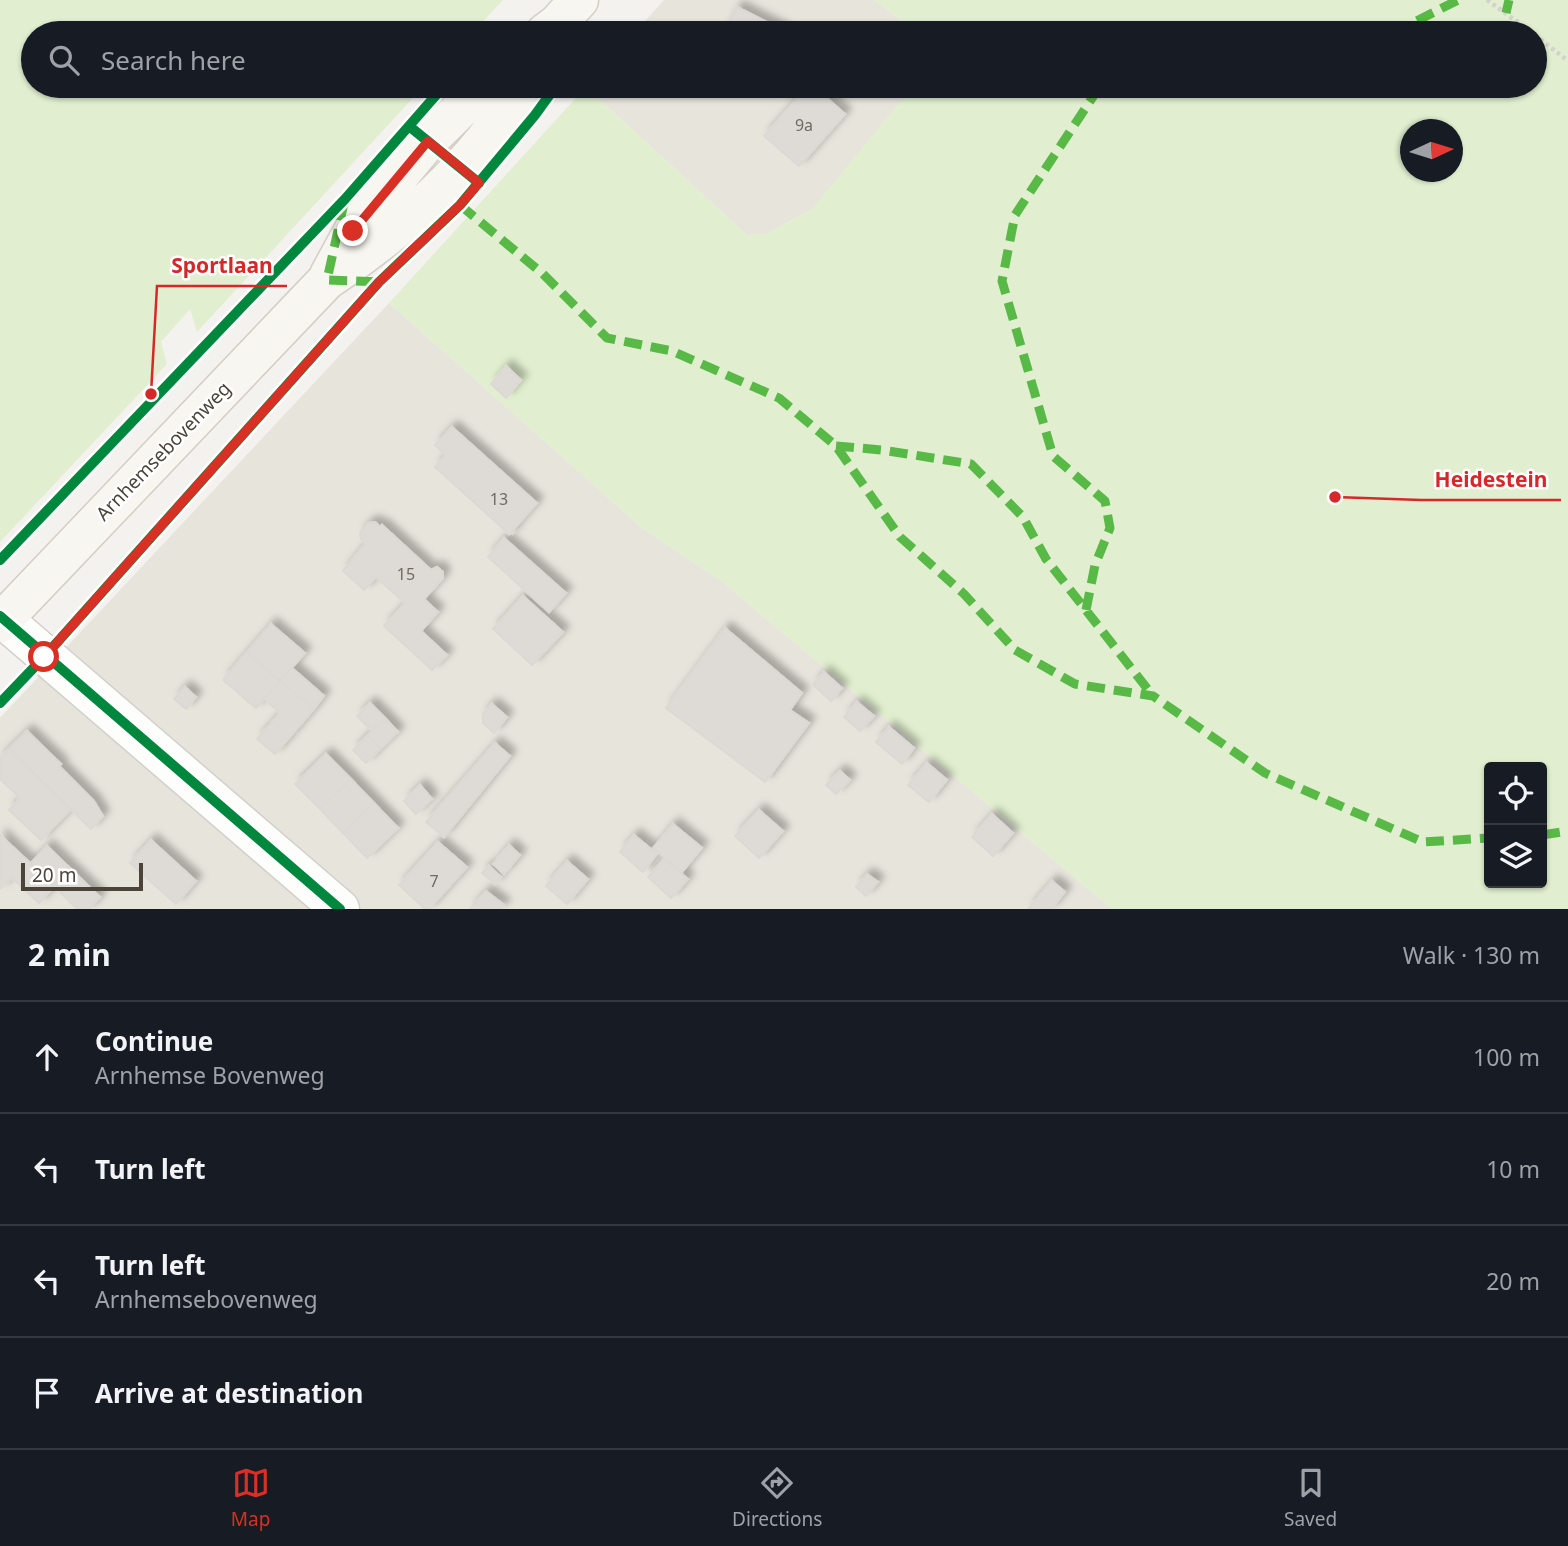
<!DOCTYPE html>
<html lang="en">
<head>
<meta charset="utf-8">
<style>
	:root { --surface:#171b24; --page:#242831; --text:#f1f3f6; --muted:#9ea1a6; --line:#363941; --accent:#d93025 }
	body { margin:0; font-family:"Noto Sans",sans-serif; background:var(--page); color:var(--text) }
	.controls { position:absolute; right:21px; bottom:21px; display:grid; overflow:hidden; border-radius:7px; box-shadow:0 2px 5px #0004 }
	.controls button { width:63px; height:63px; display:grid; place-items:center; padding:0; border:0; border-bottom:2px solid var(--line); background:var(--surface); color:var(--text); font:35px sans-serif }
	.compass { position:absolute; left:1400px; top:119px; width:63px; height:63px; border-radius:50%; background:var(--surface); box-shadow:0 2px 5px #0004; rotate:86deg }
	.scale { position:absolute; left:21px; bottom:18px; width:122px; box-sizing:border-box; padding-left:7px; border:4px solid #4b4439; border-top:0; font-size:19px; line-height:24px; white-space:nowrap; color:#4b4439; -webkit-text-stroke:5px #fff; paint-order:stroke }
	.stop { position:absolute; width:21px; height:21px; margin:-16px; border:5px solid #d93025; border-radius:50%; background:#fff }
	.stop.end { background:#d93025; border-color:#fff; box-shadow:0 2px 7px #0008 }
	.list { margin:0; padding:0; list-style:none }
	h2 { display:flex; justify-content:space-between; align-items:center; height:91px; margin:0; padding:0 28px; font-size:30px }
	h2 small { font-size:23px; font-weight:400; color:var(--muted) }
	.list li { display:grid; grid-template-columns:46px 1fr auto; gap:21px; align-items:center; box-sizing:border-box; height:112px; padding:0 28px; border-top:2px solid var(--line) }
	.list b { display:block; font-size:26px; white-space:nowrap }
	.list p { margin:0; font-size:23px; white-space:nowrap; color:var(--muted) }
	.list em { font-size:23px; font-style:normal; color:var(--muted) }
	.icon { flex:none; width:38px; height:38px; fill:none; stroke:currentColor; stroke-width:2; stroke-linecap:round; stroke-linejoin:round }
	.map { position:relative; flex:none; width:1568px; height:909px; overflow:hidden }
	.search { position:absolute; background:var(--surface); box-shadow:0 2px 5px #0004; left:21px; right:21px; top:21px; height:77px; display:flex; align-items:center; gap:18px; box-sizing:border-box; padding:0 24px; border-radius:38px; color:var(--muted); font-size:26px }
	.sheet { height:539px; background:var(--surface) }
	nav { display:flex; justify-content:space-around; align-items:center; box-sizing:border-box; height:98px; border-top:2px solid var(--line); background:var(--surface); font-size:19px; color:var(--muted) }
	nav a { display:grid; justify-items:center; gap:4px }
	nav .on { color:var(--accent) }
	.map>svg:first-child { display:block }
	.residential { fill:#e7e4dc }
	.green { fill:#e1eecf; fill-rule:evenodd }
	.building { fill:#dedbd6; stroke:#dcd9d4; stroke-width:2; filter:url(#shadow) }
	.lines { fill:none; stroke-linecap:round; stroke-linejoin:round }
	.minor-casing { stroke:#d2d0cb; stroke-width:41 }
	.secondary-casing { stroke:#d3cfc5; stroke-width:41 }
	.path { stroke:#d3d2cc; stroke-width:4.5; stroke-dasharray:3.5 3.5; stroke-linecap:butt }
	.minor { stroke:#fdfdfc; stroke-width:38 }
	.secondary { stroke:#f7f6f1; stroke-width:38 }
	.quiet { stroke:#58b947; stroke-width:9; stroke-dasharray:18 9; stroke-linecap:butt }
	.cycleway-casing { stroke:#fff; stroke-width:15 }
	.cycleway { stroke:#00873e; stroke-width:10 }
	.route { stroke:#d93025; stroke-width:9 }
	.labels { text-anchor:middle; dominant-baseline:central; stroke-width:5; stroke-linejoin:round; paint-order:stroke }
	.number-label { font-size:16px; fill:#706a61 }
	.street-label { font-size:19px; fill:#4b4439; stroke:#fff }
	.leader { fill:none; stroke:#d62828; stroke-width:2.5 }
	.callout-dot { fill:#d62828; stroke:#fff; stroke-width:2.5 }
	.callout-label { font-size:21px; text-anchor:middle; font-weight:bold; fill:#d62828; stroke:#fff; stroke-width:5; stroke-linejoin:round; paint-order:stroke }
</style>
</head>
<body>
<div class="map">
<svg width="1568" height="909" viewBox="0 0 1568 909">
	<defs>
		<filter id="shadow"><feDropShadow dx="6" dy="-6" stdDeviation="3.5" flood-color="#0004"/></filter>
	</defs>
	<rect width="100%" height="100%" fill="#f4f2ee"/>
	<path class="residential" d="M664,0H874L918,33H634Z
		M588,86H948L820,205L766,234L747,235L586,87Z
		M389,303L642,528L721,581L1112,909H0V718Z"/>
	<path class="green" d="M0,0H503L472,33H33V86H424L197,332L190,309L161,342L167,364L0,542Z
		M874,0H1568V909H1112L721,581L642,528L389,303L586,87L747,235L766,234L811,210L913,86H1535V33H918ZM1410,130H1452V172H1410ZM1489,767H1542V883H1489Z"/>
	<path class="building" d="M737,7L785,31L784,33H724Z
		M808,86H813L845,114L799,166L764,136Z
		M506,366L521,380L506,398L491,384Z
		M452,427L537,503L512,531L514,532L512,534L510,533L509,534L435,467L445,455L435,445Z
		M375,522L380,527L382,525L431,570L437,567L443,572V578L424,599L438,612L421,631L447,655L432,670L384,626L405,603L376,577L364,590L343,571L365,544L361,539L360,533L369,523Z
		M504,538L566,593L549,612L488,557Z
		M523,596L563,632L532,665L493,629Z
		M271,624L305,653L280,681L247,652Z
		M725,628L802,693L790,710L809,723L765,782L666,708Z
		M247,652L280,681L256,708L223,680Z
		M292,668L324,696L314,709L280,681Z
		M824,672L842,688L831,701L813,685Z
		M280,681L314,709L275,754L257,739L280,713L264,699Z
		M185,687L196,697L186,709L174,699Z
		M857,702L874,716L860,731L844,717Z
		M370,703L385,718L372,731L357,716Z
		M492,704L507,717L494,733L483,723V714Z
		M385,718L398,732L381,748L368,735Z
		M889,727L914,748L902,764L876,742Z
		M27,731L61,764L59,766L94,801L103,816L91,829L9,749Z
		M368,735L381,748L366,763L353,750Z
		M495,743L510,756L444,837L426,822Z
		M9,749L71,809L41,840L9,810L20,798L0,779V758Z
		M326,754L351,779L320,809L295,784Z
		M927,763L947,780L929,802L908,785Z
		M840,771L850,780L836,794L826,785Z
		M351,779L374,803L343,833L320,809Z
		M420,785L432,799L416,814L404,801Z
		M374,803L398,828L367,858L343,833Z
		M759,810L783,831L759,858L735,836Z
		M992,814L1013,833L993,856L972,837Z
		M673,824L702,848L682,872L653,848Z
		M0,835L55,886L39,903L12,878L0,889Z
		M634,835L657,854L643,872L620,852Z
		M151,840L196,881L176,904L130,863Z
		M438,842L467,867L429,909H425L399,885Z
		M509,845L520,855L504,874L493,864Z
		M47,846L100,897L89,909H77L31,863Z
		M664,859L688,879L671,898L648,877Z
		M567,861L588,879L567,904L546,886Z
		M489,866L501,877L495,884L482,873Z
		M867,874L878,882L866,896L856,887Z
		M1052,881L1065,892L1051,909H1028Z
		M486,891L504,905L501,909H470Z"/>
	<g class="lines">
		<g class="minor-casing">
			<path id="minor" d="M3,619L340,909"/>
		</g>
		<g class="secondary-casing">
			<path id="secondary" d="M545,33L557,24L579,0
				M329,275L353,231L428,141L484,86
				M0,623L327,280C402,231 476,163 523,86"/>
		</g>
		<path class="path" d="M1487,0L1533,33
			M1535,35L1568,61"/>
		<use href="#minor" class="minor"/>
		<use href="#secondary" class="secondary"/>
		<path class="quiet" d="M1506,13L1509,0
			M1228,33L1239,29L1269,33
			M1393,33L1458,0
			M344,203L327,280L379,282
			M460,205L543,274L607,338L672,351L779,398L836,446L900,537L964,594L1015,650L1075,684L1153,696L1265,773L1423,842L1489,838
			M836,446L882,450L971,464L1023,517L1046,559L1153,696
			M1086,610L1095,565L1110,528L1105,501L1053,456L1002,281L1015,215L1100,86
			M1542,835L1568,831"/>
		<g class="cycleway-casing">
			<path id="cycleway" d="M409,126L479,183
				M0,560L345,199L444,86
				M0,616L340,909
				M0,703L44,657L379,282L460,205L535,115L556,86"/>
		</g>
		<use href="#cycleway" class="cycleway"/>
	</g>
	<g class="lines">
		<path class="route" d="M44,657L379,282L460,205L479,183L428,141L353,231"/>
	</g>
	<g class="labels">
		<g class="number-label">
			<text x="804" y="125">9a</text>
			<text x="499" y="499">13</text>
			<text x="406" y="574">15</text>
			<text x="434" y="881">7</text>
		</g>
		<g class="street-label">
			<text transform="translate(163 451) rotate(-46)">Arnhemsebovenweg</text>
		</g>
	</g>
	<path class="leader" d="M151 394L157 286H287M1335 497L1421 500H1561"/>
	<g class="callout-dot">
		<circle cx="151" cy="394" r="7"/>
		<circle cx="1335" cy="497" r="7"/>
	</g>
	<g class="callout-label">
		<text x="222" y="273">Sportlaan</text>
		<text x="1491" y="487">Heidestein</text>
	</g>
</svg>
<div class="controls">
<button><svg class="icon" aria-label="locate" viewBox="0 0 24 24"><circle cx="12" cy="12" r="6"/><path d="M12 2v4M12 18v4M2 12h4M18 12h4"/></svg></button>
<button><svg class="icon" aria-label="layers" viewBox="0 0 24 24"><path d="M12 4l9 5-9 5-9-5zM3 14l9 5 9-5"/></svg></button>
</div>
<svg class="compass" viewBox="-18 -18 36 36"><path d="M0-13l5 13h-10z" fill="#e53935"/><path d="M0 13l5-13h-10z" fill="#9ea1a6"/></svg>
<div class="scale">20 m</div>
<div class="stop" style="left:44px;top:657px"></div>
<div class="stop end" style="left:353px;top:231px"></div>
<div class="search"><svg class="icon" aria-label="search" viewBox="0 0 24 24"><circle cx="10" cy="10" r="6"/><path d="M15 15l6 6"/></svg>Search here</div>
</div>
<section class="sheet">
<h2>2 min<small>Walk · 130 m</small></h2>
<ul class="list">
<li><svg class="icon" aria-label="ahead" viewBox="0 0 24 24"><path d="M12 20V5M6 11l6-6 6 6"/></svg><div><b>Continue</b><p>Arnhemse Bovenweg</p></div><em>100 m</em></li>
<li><svg class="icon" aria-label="left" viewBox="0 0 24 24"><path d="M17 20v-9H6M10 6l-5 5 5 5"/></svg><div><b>Turn left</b></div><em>10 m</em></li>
<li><svg class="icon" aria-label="left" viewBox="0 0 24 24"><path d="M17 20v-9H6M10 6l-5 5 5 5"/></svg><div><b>Turn left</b><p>Arnhemsebovenweg</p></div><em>20 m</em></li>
<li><svg class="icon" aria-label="arrive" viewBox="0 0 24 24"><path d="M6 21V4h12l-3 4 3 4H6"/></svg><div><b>Arrive at destination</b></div></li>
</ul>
</section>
<nav>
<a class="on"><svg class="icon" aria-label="map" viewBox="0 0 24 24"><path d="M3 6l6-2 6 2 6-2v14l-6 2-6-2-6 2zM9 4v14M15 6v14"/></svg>Map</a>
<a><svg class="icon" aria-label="directions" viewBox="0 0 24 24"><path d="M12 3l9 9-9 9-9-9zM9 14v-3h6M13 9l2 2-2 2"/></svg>Directions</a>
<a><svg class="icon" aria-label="saved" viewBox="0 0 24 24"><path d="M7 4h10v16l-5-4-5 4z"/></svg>Saved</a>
</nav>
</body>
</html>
